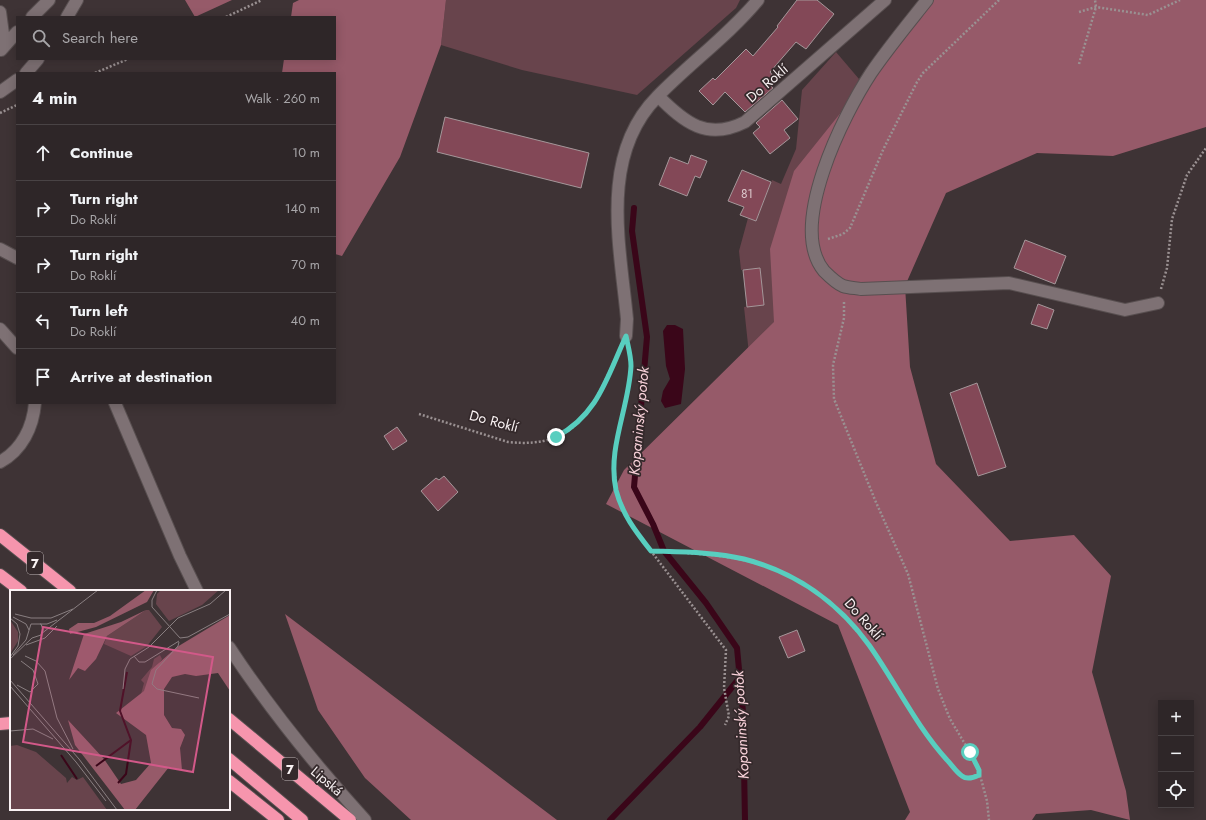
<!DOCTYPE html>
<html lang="en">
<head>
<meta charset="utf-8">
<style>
	:root { --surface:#2e2628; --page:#362e30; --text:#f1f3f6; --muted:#a7a5a8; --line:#494345 }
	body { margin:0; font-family:Jost,sans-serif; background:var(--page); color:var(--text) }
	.controls { position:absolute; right:12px; bottom:12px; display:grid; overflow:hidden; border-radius:0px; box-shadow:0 2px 10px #0003 }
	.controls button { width:36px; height:36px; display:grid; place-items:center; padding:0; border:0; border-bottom:1px solid var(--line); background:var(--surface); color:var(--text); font:20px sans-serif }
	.stop { position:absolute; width:12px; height:12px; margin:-9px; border:3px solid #58cebf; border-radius:50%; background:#fff }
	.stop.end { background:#58cebf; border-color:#fff; box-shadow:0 1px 4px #0008 }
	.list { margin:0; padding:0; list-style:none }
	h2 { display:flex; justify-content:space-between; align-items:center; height:52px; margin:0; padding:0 16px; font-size:17px }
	h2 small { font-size:13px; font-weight:400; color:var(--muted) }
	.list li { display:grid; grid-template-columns:26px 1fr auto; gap:12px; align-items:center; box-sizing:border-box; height:56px; padding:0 16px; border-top:1px solid var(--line) }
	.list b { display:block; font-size:15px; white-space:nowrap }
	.list p { margin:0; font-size:13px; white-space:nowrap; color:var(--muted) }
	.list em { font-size:13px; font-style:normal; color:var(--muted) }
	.icon { flex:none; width:22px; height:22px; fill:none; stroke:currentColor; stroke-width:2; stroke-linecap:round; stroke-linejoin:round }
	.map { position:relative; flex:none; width:1206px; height:820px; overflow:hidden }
	.search { position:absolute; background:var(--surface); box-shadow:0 2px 10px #0003; left:16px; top:16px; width:320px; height:44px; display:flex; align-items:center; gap:10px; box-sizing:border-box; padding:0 14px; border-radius:0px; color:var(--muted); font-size:15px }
	.panel { position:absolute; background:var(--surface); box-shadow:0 2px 10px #0003; left:16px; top:72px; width:320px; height:332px; border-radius:0px }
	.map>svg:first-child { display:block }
	.green { fill:#68444c }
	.forest { fill:#965a69 }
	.water { fill:#3a0619 }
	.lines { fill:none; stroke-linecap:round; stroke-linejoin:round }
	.stream { stroke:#3a0619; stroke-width:6 }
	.building { fill:#834857; stroke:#a5979a }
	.lane-casing { stroke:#584f50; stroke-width:14 }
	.street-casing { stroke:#584f50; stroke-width:14 }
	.secondary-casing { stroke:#584f50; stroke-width:14 }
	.highway-casing { stroke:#584f50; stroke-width:14 }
	.path { stroke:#9a9192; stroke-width:2.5; stroke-dasharray:2 2; stroke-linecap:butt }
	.lane { stroke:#7e7174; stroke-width:12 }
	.street { stroke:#7e7174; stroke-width:12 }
	.secondary { stroke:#7e7174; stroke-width:12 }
	.highway { stroke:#f695ad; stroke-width:12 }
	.route { stroke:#58cebf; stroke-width:5 }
	.labels { text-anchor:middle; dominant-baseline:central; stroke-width:3.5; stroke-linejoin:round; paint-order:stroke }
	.number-label { font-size:12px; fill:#dcc8cc }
	.shield { fill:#34292b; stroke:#beb6b7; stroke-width:1 }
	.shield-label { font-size:13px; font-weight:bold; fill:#f9f2f3 }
	.street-label { font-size:14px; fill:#f9f2f3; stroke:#34292b }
	.water-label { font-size:15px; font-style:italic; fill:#f8d1d9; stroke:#34292b }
	.inset-river { fill:none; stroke:#3a0619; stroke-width:2 }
	.inset-road { fill:none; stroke:#897f81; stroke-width:1 }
	.view { fill:#d25989; fill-opacity:0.15; stroke:#d25989; stroke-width:2 }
	.inset-edge { fill:none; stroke:#f9f2f3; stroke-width:2 }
</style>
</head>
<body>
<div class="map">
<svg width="1206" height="820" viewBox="0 0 1206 820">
	<rect width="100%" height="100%" fill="#3e3335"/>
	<path class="green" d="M446,0H740L736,8L637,95L522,70L441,45Z
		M836,52L859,79L805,198L773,433L751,373L744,307L764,305L760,268L741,270L739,251L748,218L756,221L772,180L781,184L796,149L802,90Z"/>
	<path class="forest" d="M185,0H232L195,17Z
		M299,0H446L441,45L400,157L342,256L335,254V73H282L284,59H335V17H291L293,3Z
		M931,0H1206V127L1113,156L1037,153L946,193L905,286L910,367L936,464L1010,541L1074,535L1111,576L1092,672L1126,791L1130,820L1091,810L1036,814L1032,820H905L910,812L838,625L606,504L624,470L774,322L770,249L794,171Z
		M285,614L557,820H411L365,778L318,710Z"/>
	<path class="water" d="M667,325H675L683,329L685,369L681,404L665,408L661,401L663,391L670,379L666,366L663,331Z"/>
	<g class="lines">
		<path class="stream" d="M634,208L632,231L647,337L634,487L653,524L664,551L706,603L737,648L743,712L745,820
			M610,820L700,727L741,676"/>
	</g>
	<path class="building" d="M797,0H817L834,14L806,49L796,42L770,72L773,76L767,81L773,88L745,112L725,92L713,105L699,91L713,78L715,80L746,49L753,56L778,27L777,26Z
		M782,100L798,119L784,130L790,138L770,154L753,133L760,127L756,123Z
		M445,117L589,153L581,188L437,152Z
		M691,155L707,161L700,178L695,176L687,196L659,185L670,157L688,164Z
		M742,170L771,182L756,221L740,215L744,207L728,201Z
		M1025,240L1066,256L1055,284L1014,268Z
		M760,268L764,305L747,307L743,270Z
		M1038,304L1054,310L1047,329L1031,324Z
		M977,383L1006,467L978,476L950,393Z
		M397,427L407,441L393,450L384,436Z
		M444,476L458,492L438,511L421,491L436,478L439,480Z
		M797,630L805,651L788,658L779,637Z"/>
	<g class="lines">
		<g class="lane-casing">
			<path id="lane" d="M927,0C908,24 888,48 871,73C844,114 787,226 824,271C829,276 836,283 843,286C849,288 856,288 861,289L1009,283L1125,310L1158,303
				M0,249L17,258
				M0,329L17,348
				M115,403L180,556L197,591
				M0,462C22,450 33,427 35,403
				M229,647C269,708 316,766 365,820"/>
		</g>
		<g class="street-casing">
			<path id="street" d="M658,96C685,123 707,141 745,122L885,0
				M626,336L627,319C620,245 599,156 657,97C690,63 728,36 758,0"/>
		</g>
		<g class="secondary-casing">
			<path id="secondary" d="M0,12L3,34L0,46
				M32,17L49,0
				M67,17L77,0
				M1,50L17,32
				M26,73L38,59
				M0,92L17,80"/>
		</g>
		<g class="highway-casing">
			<path id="highway" d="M0,535L70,591
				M0,575L21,591
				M229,719L350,820
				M0,724L11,723
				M229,759L302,820
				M229,781L278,820"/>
		</g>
		<path class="path" d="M1079,12L1096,7L1148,15L1180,0
			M226,17L262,0
			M1079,64L1096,7L1095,0
			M95,73L128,59
			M0,113L17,105
			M828,239L843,234L850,228L883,150L917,82L923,73L999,0
			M1161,289L1167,268L1172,219L1187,175L1206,148
			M844,302V318L833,365L834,399L875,500L908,574L938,689L950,719L977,764L987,801L989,820
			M629,350L631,366L627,396L616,443L614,462L616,490L629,522L726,650L724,688L729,716L725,725
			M419,414L508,442C581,450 594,403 620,349
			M651,551C732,555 791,558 849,622C855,630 863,637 869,645C896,683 916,726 947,760C952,765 956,772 962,776C967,780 973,778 979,775"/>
		<use href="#lane" class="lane"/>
		<use href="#street" class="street"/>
		<use href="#secondary" class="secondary"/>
		<use href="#highway" class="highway"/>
	</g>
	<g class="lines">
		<path class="route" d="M556,437C598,415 607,377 626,336C628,346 631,356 631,366C629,408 607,448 616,490C622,514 636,532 651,551C681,552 714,552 744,559C795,572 838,602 869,645C896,683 916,726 947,760C952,765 956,772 962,776C967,780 973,778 979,775V770L970,752"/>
	</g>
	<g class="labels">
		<g class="number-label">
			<text x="747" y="194">81</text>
		</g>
		<g class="shield">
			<rect x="27" y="552" width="16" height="22" rx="3"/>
			<rect x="282" y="758" width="16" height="22" rx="3"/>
		</g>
		<g class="shield-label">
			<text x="35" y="563">7</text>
			<text x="290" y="769">7</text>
		</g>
		<g class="street-label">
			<text transform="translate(767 83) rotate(-41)">Do Roklí</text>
			<text transform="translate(494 421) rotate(15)">Do Roklí</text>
			<text transform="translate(864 619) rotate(49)">Do Roklí</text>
			<text transform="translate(327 781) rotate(40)">Lipská</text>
		</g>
		<g class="water-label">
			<text transform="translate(639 421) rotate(-85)">Kopaninský potok</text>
			<text transform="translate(741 725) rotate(-93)">Kopaninský potok</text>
		</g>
	</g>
	<g transform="translate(10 590)">
		<rect width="220" height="220" fill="#3e3335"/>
		<path d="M151,0H209L192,15L159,31L146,14L147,4ZM136,20H139L152,37L137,56L121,66L94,54L97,46ZM0,30L8,42V51L0,64ZM150,65L152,69L142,84L138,109L130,108L134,93L131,90L142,77L144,69ZM7,155L26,162L56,188L57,193L62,187L67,190L73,187L97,220H0V156Z" fill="#68444c"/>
		<path d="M136,0H144L137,12L86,37L60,44L59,39L68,33H84L100,26ZM136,20L97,46L86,69L75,81L68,78L59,90L74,44L111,32ZM220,25V101L208,83L186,86L175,84L162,87L154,99V125L162,138L171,139L175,145L170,158L172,180L159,177L125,220H115L65,155L58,130L94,169L111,194L126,190L141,173L136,145L106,123L134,101L141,80L167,57Z" fill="#965a69"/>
		<path class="inset-river" d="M51,165L67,189M86,176L121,150M108,193L116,184L121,150L110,121L117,82"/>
		<path class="inset-road" d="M147,0L142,10V17L170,48L178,47L220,24M5,24L21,28H41L63,19M3,27L16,34L19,40M0,28L7,34L10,44L8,56L0,67M30,34H37L47,30M31,44L88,0M169,52L168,56L146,80L142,94L147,99L189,108M16,55L35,48L47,36M15,66L26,71L35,81L47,128L63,159M124,66L129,72H135L169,51M0,69L22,48L31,45L33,40L31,34H21L16,50L3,65M0,90L69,169L107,220M7,95L20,102L28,94L23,80L11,71M0,96L66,172L96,211M113,99L115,79L120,69L139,57L168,28L200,14L216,0M0,141L23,139L43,149"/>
		<path class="view" d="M33,37L203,67L183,182L13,152Z"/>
		<rect width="220" height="220" class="inset-edge"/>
	</g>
</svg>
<div class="controls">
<button>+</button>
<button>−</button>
<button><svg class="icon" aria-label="locate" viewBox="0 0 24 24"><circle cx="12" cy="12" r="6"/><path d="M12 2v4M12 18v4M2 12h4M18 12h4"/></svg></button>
</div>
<div class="stop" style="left:970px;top:752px"></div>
<div class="stop end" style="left:556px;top:437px"></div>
<div class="search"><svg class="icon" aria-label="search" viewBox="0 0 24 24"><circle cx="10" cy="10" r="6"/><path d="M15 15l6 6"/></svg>Search here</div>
<section class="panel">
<h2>4 min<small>Walk · 260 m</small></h2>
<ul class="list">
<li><svg class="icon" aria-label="ahead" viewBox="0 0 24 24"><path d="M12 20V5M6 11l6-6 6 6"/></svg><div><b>Continue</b></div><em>10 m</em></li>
<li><svg class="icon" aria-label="right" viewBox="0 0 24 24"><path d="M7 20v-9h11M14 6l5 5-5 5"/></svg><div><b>Turn right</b><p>Do Roklí</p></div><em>140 m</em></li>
<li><svg class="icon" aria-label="right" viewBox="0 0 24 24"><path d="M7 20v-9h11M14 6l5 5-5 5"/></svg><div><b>Turn right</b><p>Do Roklí</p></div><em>70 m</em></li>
<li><svg class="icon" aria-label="left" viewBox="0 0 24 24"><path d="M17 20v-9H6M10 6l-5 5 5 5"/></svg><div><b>Turn left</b><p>Do Roklí</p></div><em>40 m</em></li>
<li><svg class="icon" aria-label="arrive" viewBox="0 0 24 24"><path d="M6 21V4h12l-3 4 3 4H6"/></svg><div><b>Arrive at destination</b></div></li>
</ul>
</section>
</div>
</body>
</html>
